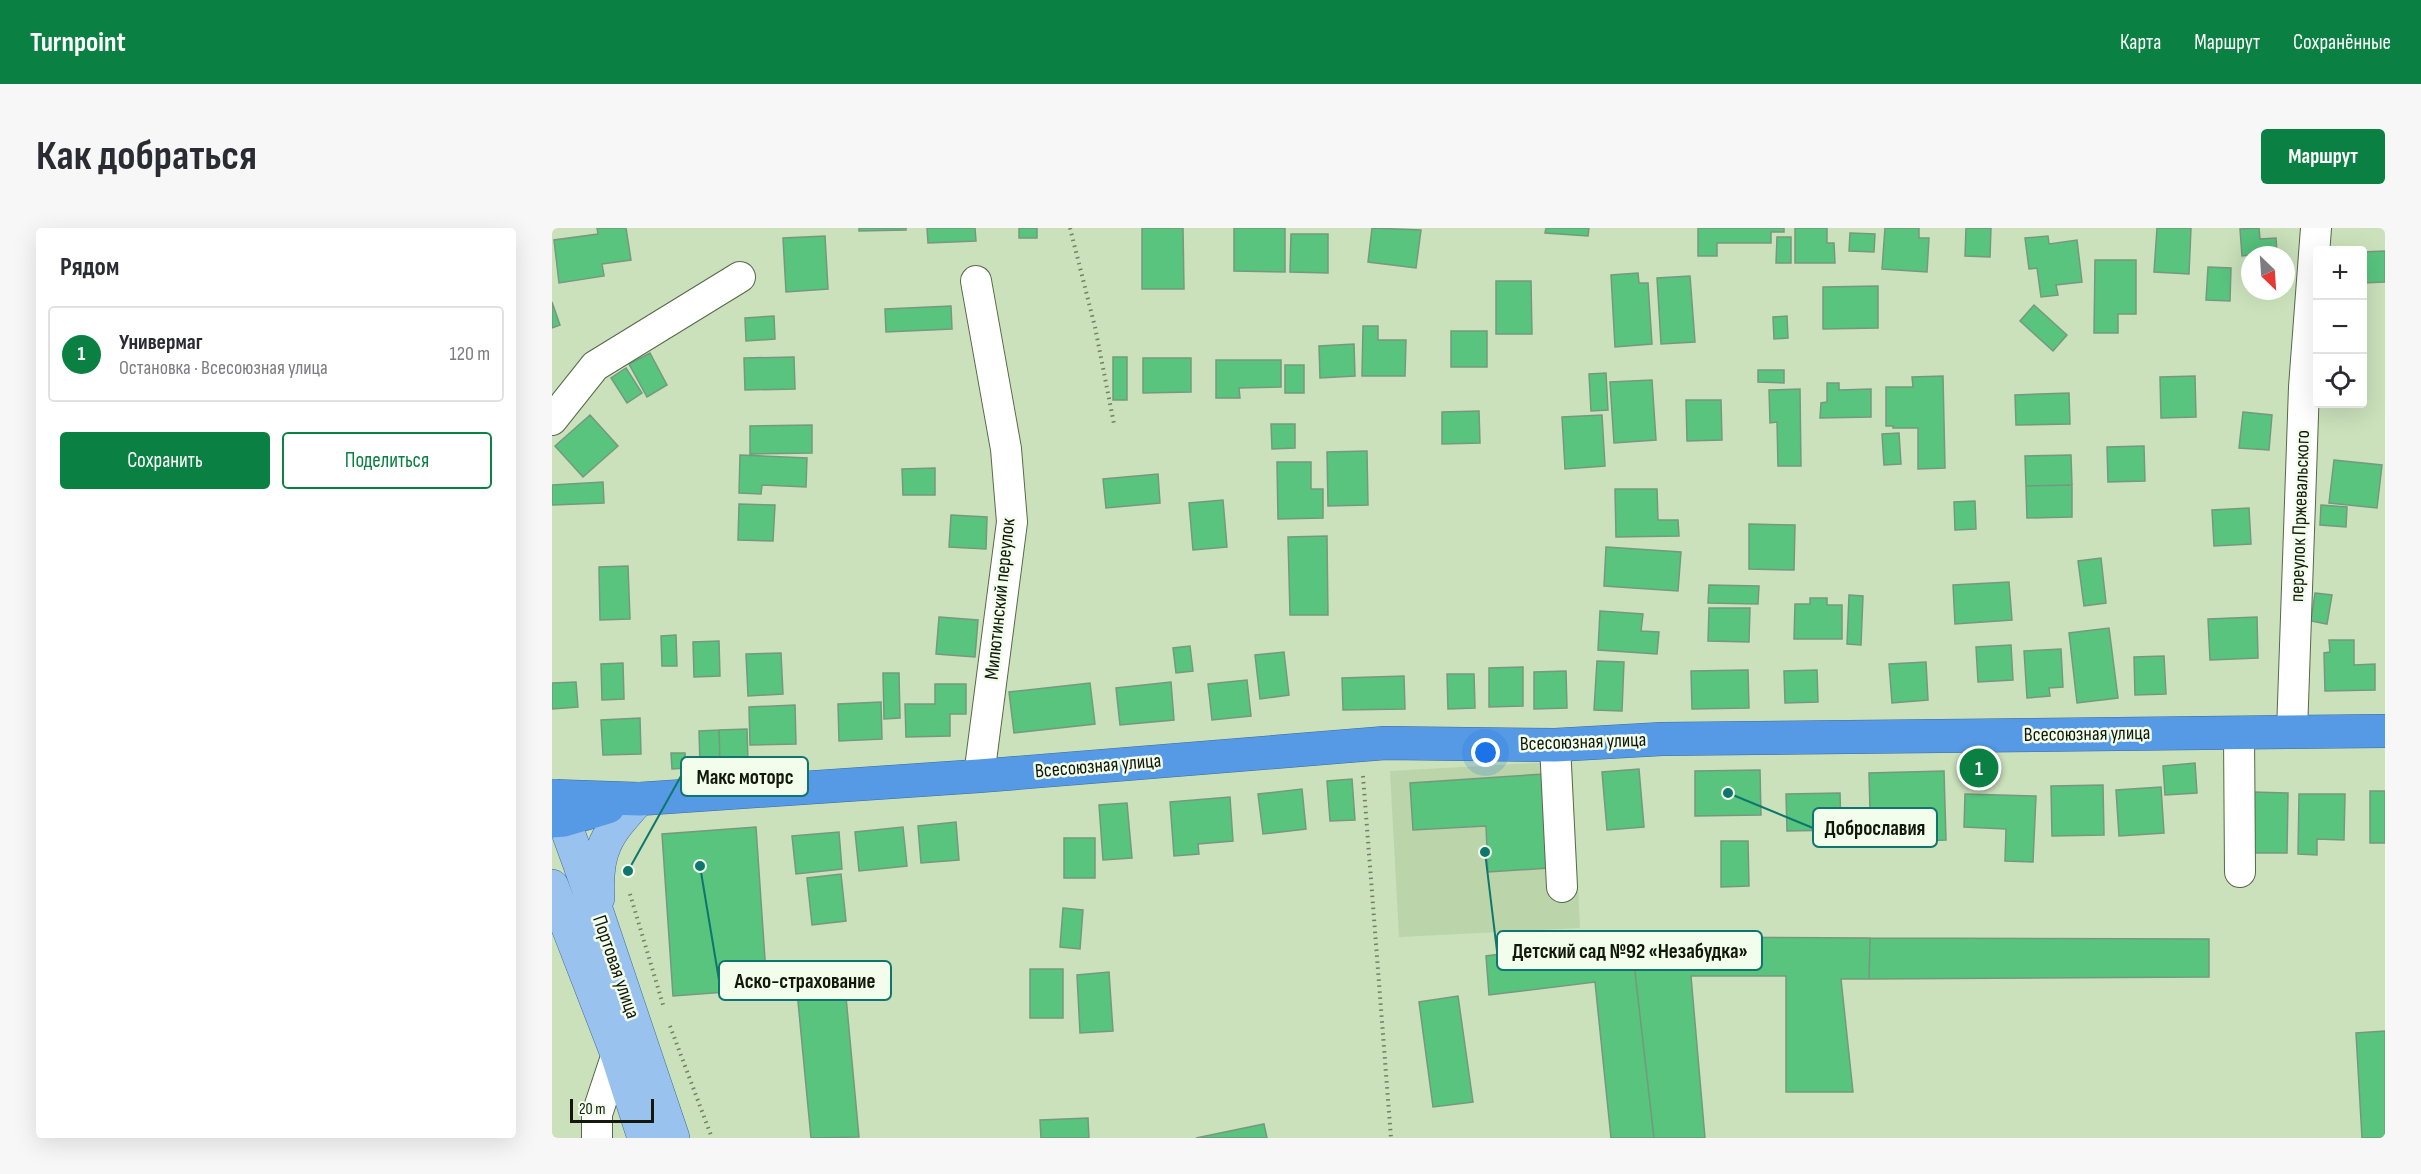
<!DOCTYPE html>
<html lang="ru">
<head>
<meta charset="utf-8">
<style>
	:root { --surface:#fff; --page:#f7f7f7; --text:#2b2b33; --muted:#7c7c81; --line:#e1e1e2; --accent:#0b8043 }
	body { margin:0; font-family:"Sofia Sans Condensed",sans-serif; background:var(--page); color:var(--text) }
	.controls { position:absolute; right:18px; top:18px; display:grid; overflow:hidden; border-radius:6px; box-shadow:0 6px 24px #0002 }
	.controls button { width:54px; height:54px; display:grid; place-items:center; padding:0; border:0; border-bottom:2px solid var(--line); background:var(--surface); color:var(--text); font:30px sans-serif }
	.compass { position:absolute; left:1689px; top:18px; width:54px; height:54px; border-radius:50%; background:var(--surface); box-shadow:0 6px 24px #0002; rotate:155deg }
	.scale { position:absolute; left:18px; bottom:15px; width:84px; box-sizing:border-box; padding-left:6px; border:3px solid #12190c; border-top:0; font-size:16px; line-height:21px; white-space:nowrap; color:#12190c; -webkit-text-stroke:4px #f2feeb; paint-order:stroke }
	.you { position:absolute; left:934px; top:525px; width:21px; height:21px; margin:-15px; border:4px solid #fff; border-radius:50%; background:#1a73e8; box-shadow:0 0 0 9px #1a73e833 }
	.badge { display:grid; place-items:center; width:39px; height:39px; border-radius:50%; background:var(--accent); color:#fff; font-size:20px; font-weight:700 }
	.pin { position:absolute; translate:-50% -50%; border:3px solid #fff; box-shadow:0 2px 6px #0006 }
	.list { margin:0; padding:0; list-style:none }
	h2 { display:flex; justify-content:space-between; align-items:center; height:78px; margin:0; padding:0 24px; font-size:26px }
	h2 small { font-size:20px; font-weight:400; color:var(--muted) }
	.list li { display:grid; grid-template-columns:39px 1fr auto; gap:18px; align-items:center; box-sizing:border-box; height:96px; margin:0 12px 12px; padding:0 12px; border:2px solid var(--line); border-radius:6px }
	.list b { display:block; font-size:22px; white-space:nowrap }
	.list p { margin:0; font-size:20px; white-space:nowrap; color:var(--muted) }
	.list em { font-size:20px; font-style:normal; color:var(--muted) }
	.actions { display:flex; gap:12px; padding:18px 24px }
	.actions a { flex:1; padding:14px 0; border:2px solid var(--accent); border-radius:6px; text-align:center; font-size:21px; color:var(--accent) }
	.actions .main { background:var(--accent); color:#fff }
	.icon { flex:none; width:33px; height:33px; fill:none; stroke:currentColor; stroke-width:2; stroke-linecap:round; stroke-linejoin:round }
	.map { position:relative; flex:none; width:1833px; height:910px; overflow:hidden; border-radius:6px }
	header { display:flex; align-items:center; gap:36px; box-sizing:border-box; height:84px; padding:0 30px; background:var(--accent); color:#fff }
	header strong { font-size:28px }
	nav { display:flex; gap:33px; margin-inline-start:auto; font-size:21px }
	.intro { display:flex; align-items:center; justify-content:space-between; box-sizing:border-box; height:144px; padding:0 36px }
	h1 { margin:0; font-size:42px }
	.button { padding:15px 27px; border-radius:6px; background:var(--accent); color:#fff; font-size:21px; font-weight:700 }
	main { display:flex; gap:36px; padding:0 36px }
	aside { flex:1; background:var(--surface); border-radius:6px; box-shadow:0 6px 24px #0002 }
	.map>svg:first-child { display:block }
	.built { fill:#bbd4a9 }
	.building { fill:#58c47e; stroke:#75997e; stroke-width:1.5 }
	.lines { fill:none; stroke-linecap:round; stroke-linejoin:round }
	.minor-casing { stroke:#566948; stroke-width:32 }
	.major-casing { stroke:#3e6c99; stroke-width:34 }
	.highway-casing { stroke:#3e6c99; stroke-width:34 }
	.path { stroke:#718066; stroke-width:4; stroke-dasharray:1.5 4.5; stroke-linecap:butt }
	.minor { stroke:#fff; stroke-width:30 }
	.major { stroke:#9ac2ef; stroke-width:33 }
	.highway { stroke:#5699e5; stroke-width:33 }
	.labels { text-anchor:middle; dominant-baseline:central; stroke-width:5; stroke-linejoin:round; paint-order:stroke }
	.street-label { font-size:20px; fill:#12190c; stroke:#f2feeb }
	.leader { fill:none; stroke:#0f766e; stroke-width:2 }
	.callout-dot { fill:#0f766e; stroke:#f2feeb; stroke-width:2 }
	.callout { fill:#f2feeb; stroke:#0f766e; stroke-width:2 }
	.callout-label { font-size:21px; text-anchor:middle; font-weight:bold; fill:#12190c }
</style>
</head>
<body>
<header>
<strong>Turnpoint</strong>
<nav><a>Карта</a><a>Маршрут</a><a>Сохранённые</a></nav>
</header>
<div class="intro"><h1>Как добраться</h1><a class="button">Маршрут</a></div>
<main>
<aside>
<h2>Рядом<small></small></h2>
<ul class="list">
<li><span class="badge">1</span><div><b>Универмаг</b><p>Остановка · Всесоюзная улица</p></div><em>120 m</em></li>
</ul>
<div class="actions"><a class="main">Сохранить</a><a>Поделиться</a></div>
</aside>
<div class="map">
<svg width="1833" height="910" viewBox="0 0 1833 910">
	<rect width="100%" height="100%" fill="#cae1bb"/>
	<path class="built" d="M1020,533L1028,700L847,709L838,543Z"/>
	<path class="building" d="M45,0H74L79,32L50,36L52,48L7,55L2,12L46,6Z
		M307,0H354V2L307,3Z
		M375,0H423L424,13L376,15Z
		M467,0H485V10H467Z
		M590,0H631L632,61H590Z
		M682,0H733V44L682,43Z
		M820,0L869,2L864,40L816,34Z
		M994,0H1037L1036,8L993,5Z
		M1146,0H1232V4H1219V15H1165V28H1146Z
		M1243,0H1275V15H1282L1283,35H1243Z
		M1333,0H1367V10H1377L1375,44L1330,41Z
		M1414,0H1439L1438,29L1413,28Z
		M1605,0H1639L1637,46L1602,44Z
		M1707,0L1708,11L1724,10L1725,24L1690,28L1688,1Z
		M1298,5L1323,6L1322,24L1297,23Z
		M739,6H776V45L738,44Z
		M273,8L276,61L234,64L231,10Z
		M1496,8L1497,16L1525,12L1530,54L1504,57L1506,67L1489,69L1485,40L1477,41L1473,10Z
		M1225,9H1239V35H1224Z
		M1833,23V54L1810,55V24Z
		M1543,32H1584V86H1566V105H1542Z
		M1656,39L1679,40L1678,73L1654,72Z
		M1086,45L1087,55H1096L1100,116L1063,119L1059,47Z
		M1138,48L1143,114L1109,116L1105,50Z
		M944,53H979L980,106H944Z
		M1326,58V100L1271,101V59Z
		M0,74L8,97L0,100Z
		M1482,77L1515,107L1501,123L1468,93Z
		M399,78L400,101L334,104L333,81Z
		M222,88L223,111L194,113L193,90Z
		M1235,88L1236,110L1222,111L1221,89Z
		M811,98H826V112H854L853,148H810Z
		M899,103H935V139H899Z
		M802,116L803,148L768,150L767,118Z
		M98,125L115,157L95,169L77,136Z
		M242,129L243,161L193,162L192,130Z
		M561,129H575V172H561Z
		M591,130H639V164L591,165Z
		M664,132H729V159L687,160L688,170H664Z
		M733,137H752V165H733Z
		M74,140L90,165L75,175L59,150Z
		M1206,142H1232V155L1206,154Z
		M1054,145L1056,182L1039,183L1037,146Z
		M1391,148L1393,240L1366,241V200H1341V198H1334V159H1361L1360,149Z
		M1643,148L1644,189L1609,190L1608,149Z
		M1100,152L1104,212L1062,215L1058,154Z
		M1275,155H1287V162L1319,161V189L1268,190L1269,175L1275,174Z
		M1248,161L1249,238H1226L1225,194L1218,195L1217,162Z
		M1517,165L1518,196L1464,197L1463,167Z
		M1134,172H1169L1170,212L1135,213Z
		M927,183L928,215L890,216V184Z
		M1691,184L1720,187L1717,222L1687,220Z
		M38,187L66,218L31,249L3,218Z
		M1050,187L1053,238L1013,241L1010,189Z
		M719,196H743V220L720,221Z
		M260,197V225L198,226V198Z
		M1347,205L1349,236L1332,237L1330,206Z
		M1592,218L1593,253L1556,254L1555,219Z
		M815,223L816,277L776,278L775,224Z
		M188,227L255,230L254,259L210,257L209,266L187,265Z
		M1519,227L1520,257L1474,258L1473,228Z
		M1782,232L1830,237L1825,280L1777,275Z
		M725,234H759V261H771V290L726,291Z
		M383,240V267H351L350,241Z
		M606,246L608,275L554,280L551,251Z
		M51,254L52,275L0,277V257Z
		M1520,257V289L1475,290L1474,258Z
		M1063,261H1105L1106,292H1126L1127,308L1064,309Z
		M671,272L675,319L641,322L637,275Z
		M1423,273L1424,301L1403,302L1402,274Z
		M187,276L223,277L221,313L186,312Z
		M1769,277L1795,279L1794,299L1768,297Z
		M1697,280L1699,316L1662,318L1660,282Z
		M399,287L435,289L434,321L397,319Z
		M1197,296L1243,297L1242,342L1197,341Z
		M775,308L776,387H738L736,309Z
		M1054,319L1129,324L1126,363L1052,358Z
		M1549,330L1554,375L1532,378L1526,333Z
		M76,338L78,391L48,392L47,339Z
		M1457,354L1460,392L1403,396L1401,357Z
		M1157,357L1207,358L1206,376L1156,375Z
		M1763,365L1780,367L1775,396L1759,393Z
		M1297,367L1311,368L1309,417L1295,416Z
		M1258,370H1275V377H1290V411H1242L1243,376H1258Z
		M1157,380H1198L1197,414L1156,413Z
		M1048,383L1091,386L1089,403L1107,404L1105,426L1046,422Z
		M387,389L426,392L423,429L384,426Z
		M1705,389L1706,430L1658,432L1656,391Z
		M1557,400L1566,470L1525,475L1517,405Z
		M124,407L125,438H110L109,408Z
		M1777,412H1802V437L1823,436V462L1773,463L1772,425L1778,424Z
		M167,413L168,448L142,449L141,414Z
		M1459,417L1461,452L1426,454L1424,419Z
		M638,418L641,443L624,445L621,420Z
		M1509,421L1511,459L1497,460L1498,468L1475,470L1472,423Z
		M732,424L737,467L708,471L703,427Z
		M229,425L231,466L196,468L194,426Z
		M1612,428L1614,466L1583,467L1582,429Z
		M1045,433L1072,434L1070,483L1042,482Z
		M1374,434L1376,472L1340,475L1337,436Z
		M71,435L72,471L50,472L49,436Z
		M971,439V478L937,479V440Z
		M1196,442L1197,480L1140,481L1139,443Z
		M1265,442L1266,474L1233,475L1232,443Z
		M1014,443L1015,480L982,481V444Z
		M331,445H347L348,490L332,491Z
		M895,446H922L923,480L896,481Z
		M852,448L853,481L791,482L790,450Z
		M695,452L699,488L660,492L656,456Z
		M24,454L26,479L0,481V455Z
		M619,454L622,492L568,497L564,460Z
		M538,455L543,496L462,505L457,464Z
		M383,456H414V486H398V508L354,509L353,476H383Z
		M329,474L330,511L287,513L286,476Z
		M243,477L244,516L198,517L197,479Z
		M88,490L89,526L51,527L49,492Z
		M195,501L196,534L168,536L167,502Z
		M167,502L168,536H148L147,503Z
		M119,525H133L134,540L120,541Z
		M1643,535L1645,565L1613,567L1611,538Z
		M1087,541L1092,599L1055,602L1050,544Z
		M1208,542L1209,587L1143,588V543Z
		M1392,543L1394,612L1335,614V589L1361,588L1364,581L1318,582L1317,545Z
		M992,546L997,640L936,644L934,598L861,602L858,555Z
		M800,551L803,592L778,593L775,553Z
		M1551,557L1552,607L1500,608L1499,558Z
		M1609,559L1612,605L1567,608L1564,562Z
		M750,561L754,601L711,606L706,566Z
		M1818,563H1833V615H1818Z
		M1700,564L1736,565L1735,625H1700Z
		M1288,565L1289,602L1235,603L1234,566Z
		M1413,566L1484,568L1481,634L1453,633L1454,601L1412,599Z
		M1747,566H1793L1792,612L1765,611V627L1746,626Z
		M678,569L681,613L646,616L647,626L622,628L618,574Z
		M575,575L580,630L551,632L547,577Z
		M404,594L407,632L369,635L366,598Z
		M204,599L215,761L121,768L110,606Z
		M351,599L355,638L307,643L303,604Z
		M287,604L290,641L244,646L240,608Z
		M512,610H543V650H512Z
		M1169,613H1196L1197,658L1169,659Z
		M289,646L294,693L260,697L255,650Z
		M511,680L531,682L528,721L508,719Z
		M1079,709L1102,910H1059L1043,754L937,767L934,728Z
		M1079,709L1318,710L1317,751H1289L1301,864H1234V748H1139L1153,910H1102Z
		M1318,710L1657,711V749L1317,751Z
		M478,741H511V790H478Z
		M557,744L561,803L528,805L525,747Z
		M293,758L307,909L259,910L245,763Z
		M906,768L921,874L881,879L867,774Z
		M1833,803V910H1810L1804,805Z
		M536,890L537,910H489L488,892Z
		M712,896L715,910H644Z"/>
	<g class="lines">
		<g class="minor-casing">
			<path id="minor" d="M424,53L454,221L460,294L427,548
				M0,192L43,138L188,49
				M1687,504L1688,644
				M1740,504L1752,159L1764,0
				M1003,517L1010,659
				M45,910V886L65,826"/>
		</g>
		<g class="major-casing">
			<path id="major" d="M3,568L46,687L121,910
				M0,658L65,826L92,910
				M46,670C43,621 55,606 87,571"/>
		</g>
		<g class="highway-casing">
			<path id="highway" d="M0,568L87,571L427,548L833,515L1003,517L1110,511L1833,503
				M0,593L12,592L56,579"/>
		</g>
		<path class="path" d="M518,0L543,99L562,196
			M811,548L839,910
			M78,666L112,780
			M118,798L160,910"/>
		<use href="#minor" class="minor"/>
		<use href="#major" class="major"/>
		<use href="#highway" class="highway"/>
	</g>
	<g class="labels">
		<g class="street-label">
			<text transform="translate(1748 288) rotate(-88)">переулок Пржевальского</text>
			<text transform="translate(448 371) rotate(-84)">Милютинский переулок</text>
			<text transform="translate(1535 506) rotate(-1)">Всесоюзная улица</text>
			<text transform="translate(1031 514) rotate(-2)">Всесоюзная улица</text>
			<text transform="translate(546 538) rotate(-5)">Всесоюзная улица</text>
			<text transform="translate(64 739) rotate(71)">Портовая улица</text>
		</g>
	</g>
	<path class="leader" d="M76 643L129 548M1176 565L1261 600M933 624L945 723M148 638L167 752"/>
	<g class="callout-dot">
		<circle cx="76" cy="643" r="6"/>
		<circle cx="1176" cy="565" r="6"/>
		<circle cx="933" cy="624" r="6"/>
		<circle cx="148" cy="638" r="6"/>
	</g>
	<g class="callout">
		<rect x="129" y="529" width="127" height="39" rx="6"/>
		<rect x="1261" y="580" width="124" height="39" rx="6"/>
		<rect x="945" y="703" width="265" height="39" rx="6"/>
		<rect x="167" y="733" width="172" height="39" rx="6"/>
	</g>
	<g class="callout-label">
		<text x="193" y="556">Макс моторс</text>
		<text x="1323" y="607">Доброславия</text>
		<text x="1078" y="730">Детский сад №92 «Незабудка»</text>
		<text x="253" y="760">Аско-страхование</text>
	</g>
</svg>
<div class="controls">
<button>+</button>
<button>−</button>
<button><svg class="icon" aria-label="locate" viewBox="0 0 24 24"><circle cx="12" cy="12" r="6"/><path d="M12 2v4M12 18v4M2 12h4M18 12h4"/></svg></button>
</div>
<svg class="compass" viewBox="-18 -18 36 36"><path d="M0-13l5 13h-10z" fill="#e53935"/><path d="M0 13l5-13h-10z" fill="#7c7c81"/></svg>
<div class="scale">20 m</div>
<div class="you"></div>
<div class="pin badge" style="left:1427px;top:540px">1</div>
</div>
</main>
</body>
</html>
